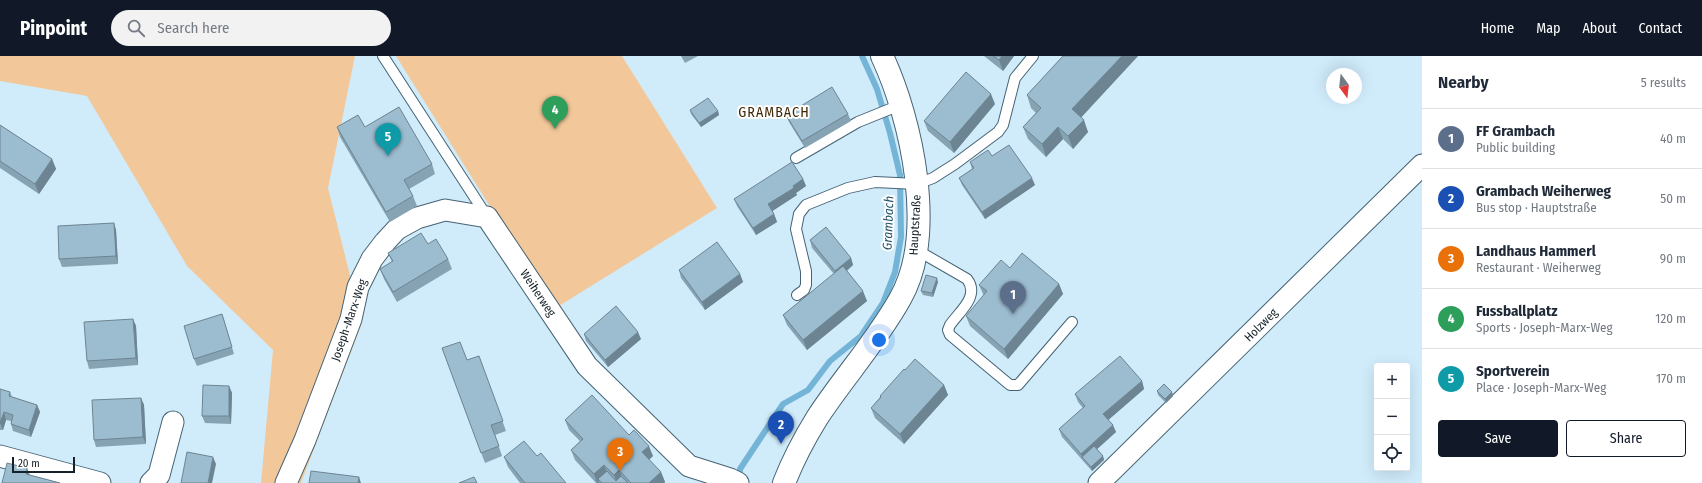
<!DOCTYPE html>
<html lang="en">
<head>
<meta charset="utf-8">
<style>
	:root { --surface:#fff; --page:#f2f2f3; --text:#1f2937; --muted:#747a83; --line:#e0e1e3; --accent:#111827 }
	body { margin:0; font-family:"Fira Sans Condensed",sans-serif; background:var(--page); color:var(--text) }
	.controls { position:absolute; right:12px; bottom:12px; display:grid; overflow:hidden; border-radius:4px; box-shadow:0 4px 16px #0002 }
	.controls button { width:36px; height:36px; display:grid; place-items:center; padding:0; border:0; border-bottom:1px solid var(--line); background:var(--surface); color:var(--text); font:20px sans-serif }
	.compass { position:absolute; left:1326px; top:12px; width:36px; height:36px; border-radius:50%; background:var(--surface); box-shadow:0 4px 16px #0002; rotate:165deg }
	.scale { position:absolute; left:12px; bottom:10px; width:63px; box-sizing:border-box; padding-left:4px; border:2px solid #162229; border-top:0; font-size:11px; line-height:14px; white-space:nowrap; color:#162229; -webkit-text-stroke:3px #fff; paint-order:stroke }
	.you { position:absolute; left:879px; top:284px; width:14px; height:14px; margin:-10px; border:3px solid #fff; border-radius:50%; background:#1a73e8; box-shadow:0 0 0 6px #1a73e833 }
	.badge { display:grid; place-items:center; width:26px; height:26px; border-radius:50%; background:var(--accent); color:#fff; font-size:13px; font-weight:700 }
	.pin { position:absolute; translate:-50% -33px; filter:drop-shadow(0 1px 2px #0008) }
	.pin::after { content:''; position:absolute; top:21px; width:14px; height:12px; background:inherit; clip-path:polygon(0 0,100% 0,50% 100%) }
	.list { margin:0; padding:0; list-style:none }
	h2 { display:flex; justify-content:space-between; align-items:center; height:52px; margin:0; padding:0 16px; font-size:17px }
	h2 small { font-size:13px; font-weight:400; color:var(--muted) }
	.list li { display:grid; grid-template-columns:26px 1fr auto; gap:12px; align-items:center; box-sizing:border-box; height:60px; padding:0 16px; border-top:1px solid var(--line) }
	.list b { display:block; font-size:15px; white-space:nowrap }
	.list p { margin:0; font-size:13px; white-space:nowrap; color:var(--muted) }
	.list em { font-size:13px; font-style:normal; color:var(--muted) }
	.actions { display:flex; gap:8px; padding:12px 16px }
	.actions a { flex:1; padding:9px 0; border:1px solid var(--accent); border-radius:4px; text-align:center; font-size:14px; color:var(--accent) }
	.actions .main { background:var(--accent); color:#fff }
	.icon { flex:none; width:22px; height:22px; fill:none; stroke:currentColor; stroke-width:2; stroke-linecap:round; stroke-linejoin:round }
	.map { position:relative; flex:none; width:1422px; height:427px; overflow:hidden }
	header { display:flex; align-items:center; gap:24px; box-sizing:border-box; height:56px; padding:0 20px; background:var(--accent); color:#fff }
	header strong { font-size:19px }
	nav { display:flex; gap:22px; margin-inline-start:auto; font-size:14px }
	.search { width:280px; height:36px; background:var(--page); display:flex; align-items:center; gap:10px; box-sizing:border-box; padding:0 14px; border-radius:22px; color:var(--muted); font-size:15px }
	main { display:flex }
	aside { flex:1; background:var(--surface) }
	.map>svg:first-child { display:block }
	.green { fill:#f2c89a }
	.lines { fill:none; stroke-linecap:round; stroke-linejoin:round }
	.stream { stroke:#74b4d7; stroke-width:6 }
	.lane-casing { stroke:#456374; stroke-width:12 }
	.street-casing { stroke:#456374; stroke-width:23 }
	.secondary-casing { stroke:#456374; stroke-width:24 }
	.lane { stroke:#fff; stroke-width:10 }
	.street { stroke:#fff; stroke-width:21 }
	.secondary { stroke:#fff; stroke-width:22 }
	.wall { fill:#86a3b3 }
	.shaded-wall { fill:#6d8492 }
	.building { fill:#9cbdd0; stroke:#6d8492 }
	.labels { text-anchor:middle; dominant-baseline:central; stroke-width:4; stroke-linejoin:round; paint-order:stroke }
	.street-label { font-size:12px; fill:#162229; stroke:#fff }
	.water-label { font-size:13px; font-style:italic; fill:#22546d; stroke:#fff }
	.quarter-label { font-size:14px; letter-spacing:1px; fill:#3f2604; stroke:#fff }
</style>
</head>
<body>
<header>
<strong>Pinpoint</strong>
<div class="search"><svg class="icon" aria-label="search" viewBox="0 0 24 24"><circle cx="10" cy="10" r="6"/><path d="M15 15l6 6"/></svg>Search here</div>
<nav><a>Home</a><a>Map</a><a>About</a><a>Contact</a></nav>
</header>
<main>
<div class="map">
<svg width="1422" height="427" viewBox="0 0 1422 427">
	<rect width="100%" height="100%" fill="#d0ebfa"/>
	<path class="green" d="M0,0H355L328,132L362,267L301,427H261L273,294L187,210L87,40L0,25Z
		M396,0H622L717,152L554,253Z"/>
	<g class="lines">
		<path class="stream" d="M740,423V413L783,348L808,334L830,305L861,280L883,247L895,216L901,181L900,119L890,77L877,33L862,0"/>
		<g class="lane-casing">
			<path id="lane" d="M383,0L486,159
				M796,102L858,66L900,49
				M915,193L967,223C980,240 960,255 950,269L948,274L950,279L1010,329H1018L1072,266
				M797,239L804,234L806,229V215L796,173L799,158L806,149L848,132L875,126L917,128L933,122L955,108L998,76L1003,69L1015,22L1033,0"/>
		</g>
		<g class="street-casing">
			<path id="street" d="M0,400L100,427
				M151,427L159,419L173,366
				M286,427L305,384L351,263L358,231L372,203L385,186L397,173L417,162L445,154L487,161L587,310L689,410L730,423L738,427
				M1099,427L1422,109"/>
		</g>
		<g class="secondary-casing">
			<path id="secondary" d="M784,427C793,404 804,383 817,362C843,322 876,286 900,243C937,179 912,64 882,0"/>
		</g>
		<use href="#lane" class="lane"/>
		<use href="#street" class="street"/>
		<use href="#secondary" class="secondary"/>
	</g>
	<path class="wall" d="M681,0H698L685,7Z
		M984,0H1014L1003,15Z
		M1063,0H1138L1081,61L1088,76L1073,93L1063,83L1046,101L1028,83L1023,71L1036,57L1031,52L1027,39Z
		M995,48L954,97L928,75L924,65Z
		M690,54L718,55L719,59L701,71L691,58Z
		M848,58L851,65L805,92L789,66L786,59Z
		M0,69L52,103L56,113L39,138L0,112Z
		M337,71H365L432,108L435,118L409,133L413,140L417,150L390,166L340,81Z
		M992,100L1035,129L985,163L962,129L959,122L972,113L970,106Z
		M803,123L806,130L796,137L797,139L772,155L774,158L777,166L756,179L737,150L734,143Z
		M114,167L116,174L118,208L62,211L59,203Z
		M810,184L851,202L853,209L847,215L867,245L807,294L787,269L783,259L834,218L812,192Z
		M428,188L448,203L452,213L397,246L384,223L380,213L392,206L388,197Z
		M1010,212L1059,228L1063,238L1008,303L970,270L966,260L984,240L979,229Z
		M679,214L740,218L743,226L705,254L681,222Z
		M938,226L933,241L923,239L921,235Z
		M222,258L234,298L197,310L194,303Z
		M133,263L136,270L138,309L89,313L87,305Z
		M584,278L641,283L608,311L586,285Z
		M442,292L467,304L479,300L506,375L495,379L502,400L485,407Z
		M905,314L944,329L948,339L904,388L875,362L871,352L880,341V340Z
		M1142,325L1144,333L1108,364L1116,376L1097,393L1103,400L1104,404L1092,415L1062,381L1059,373L1083,352L1078,346L1075,338Z
		M229,330L232,337L231,368L205,367L202,360Z
		M0,333L10,336L12,341L37,349L40,356L31,381L13,375L11,368V365L6,364L3,374H0Z
		M1157,335L1172,336L1173,340L1166,347L1158,339Z
		M141,342L144,349L146,388L96,391L94,384Z
		M565,364L629,379L653,400L649,404L661,416L665,426L664,427H596L575,404L571,394L580,385L569,374Z
		M537,400L566,427H520L508,411L504,401Z"/>
	<path class="shaded-wall" d="M1002,0H1014L1003,15L999,4Z
		M1122,0H1138L1077,66L1072,53Z
		M991,38L995,48L954,97L950,86Z
		M718,55L719,59L701,71L699,67Z
		M1084,64L1088,76L1073,93L1068,80Z
		M1058,71L1063,83L1046,101L1042,88Z
		M52,103L56,113L39,138L35,128Z
		M1032,122L1035,129L985,163L982,156Z
		M803,123L806,130L796,137L797,139L771,156L768,148L793,130Z
		M774,158L777,166L756,179L753,172Z
		M114,167L116,174L118,208L116,200Z
		M851,202L853,209L837,222L835,215Z
		M740,218L743,226L705,254L702,246Z
		M937,222L938,226L933,241L932,237Z
		M1059,228L1063,238L1008,303L1004,293Z
		M863,235L867,245L807,294L803,284Z
		M133,263L136,270L138,309L136,302Z
		M638,276L641,283L608,311L605,304Z
		M1142,325L1144,333L1106,366L1103,358Z
		M944,329L948,339L904,388L900,378Z
		M229,330L232,337L231,368L229,360Z
		M1172,336L1173,340L1166,347L1165,343Z
		M141,342L144,349L146,388L143,381Z
		M37,349L40,356L31,381L29,374Z
		M4,356L6,364L3,374L0,367Z
		M1113,369L1116,376L1085,404L1082,401L1081,398Z
		M649,390L653,400L646,406L642,396Z
		M1103,400L1104,404L1092,415L1091,411Z
		M213,401L216,408L212,427H208Z
		M604,409L608,419L598,423L599,427H597L594,418Z
		M27,412L31,422L26,418Z
		M619,414L623,424L617,427L614,419Z
		M661,416L665,426L664,427H649Z
		M359,421L361,427H358Z"/>
	<path class="building" d="M993,0H1002L999,4Z
		M1063,0H1122L1072,53L1084,64L1068,80L1058,71L1042,88L1023,71L1041,52L1027,39Z
		M966,16L991,38L950,86L924,65Z
		M832,31L848,58L802,85L786,59Z
		M708,42L718,55L699,67L690,54Z
		M399,51L432,108L404,124L413,140L386,156L337,71L358,59L365,71Z
		M0,69L52,103L35,128L0,105Z
		M1009,89L1032,122L982,156L959,122L974,112L970,106L988,94L992,100Z
		M792,106L803,123L793,130L794,132L768,148L774,158L753,172L734,143Z
		M114,167L116,200L59,203L58,170Z
		M826,171L851,202L835,215L810,184Z
		M421,177L428,188L436,183L448,203L393,236L380,213L393,205L388,197Z
		M717,186L740,218L702,246L679,214Z
		M1022,197L1059,228L1004,293L966,260L987,235L979,229L1001,204L1010,212Z
		M843,210L863,235L803,284L783,259Z
		M926,219L937,222L932,237L921,235Z
		M616,250L638,276L605,304L584,278Z
		M222,258L232,291L194,303L184,270Z
		M133,263L136,302L87,305L84,266Z
		M460,286L467,304L479,300L503,365L491,369L499,390L481,397L442,292Z
		M1120,300L1142,325L1103,358L1113,369L1081,398L1059,373L1085,350L1075,338Z
		M915,303L944,329L900,378L871,352L881,341L880,340L904,313L905,314Z
		M1164,328L1172,336L1165,343L1157,335Z
		M203,329L229,330V360H202Z
		M0,333L10,336L9,340L37,349L29,374L11,368L13,359L4,356L0,367Z
		M592,339L629,379L634,374L649,390L642,396L661,416L649,427H631L619,414L614,419L604,409L594,418L571,394L583,383L565,364Z
		M141,342L143,381L94,384L92,344Z
		M524,385L537,400L541,397L566,427H525L504,401Z
		M1094,390L1103,400L1091,411L1082,401Z
		M187,396L213,401L208,427H181Z
		M7,407L27,412L26,418L60,427H2Z
		M311,415L359,421L358,427H309Z
		M607,415L616,425L621,420L628,427H602L598,423Z
		M474,421L477,427H459Z"/>
	<g class="labels">
		<g class="street-label">
			<text transform="translate(915 169) rotate(-87)">Hauptstraße</text>
			<text transform="translate(538 237) rotate(56)">Weiherweg</text>
			<text transform="translate(349 264) rotate(-71)">Joseph-Marx-Weg</text>
			<text transform="translate(1261 269) rotate(-45)">Holzweg</text>
		</g>
		<g class="water-label">
			<text transform="translate(888 167) rotate(-88)">Grambach</text>
		</g>
		<g class="quarter-label">
			<text x="774" y="56">GRAMBACH</text>
		</g>
	</g>
</svg>
<div class="controls">
<button>+</button>
<button>−</button>
<button><svg class="icon" aria-label="locate" viewBox="0 0 24 24"><circle cx="12" cy="12" r="6"/><path d="M12 2v4M12 18v4M2 12h4M18 12h4"/></svg></button>
</div>
<svg class="compass" viewBox="-18 -18 36 36"><path d="M0-13l5 13h-10z" fill="#e53935"/><path d="M0 13l5-13h-10z" fill="#747a83"/></svg>
<div class="scale">20 m</div>
<div class="you"></div>
<div class="pin badge" style="left:1013px;top:258px;background:#5c6f8a">1</div>
<div class="pin badge" style="left:781px;top:388px;background:#1a4fb4">2</div>
<div class="pin badge" style="left:620px;top:415px;background:#e8710a">3</div>
<div class="pin badge" style="left:555px;top:73px;background:#2e9e5b">4</div>
<div class="pin badge" style="left:388px;top:100px;background:#0f9aa8">5</div>
</div>
<aside>
<h2>Nearby<small>5 results</small></h2>
<ul class="list">
<li><span class="badge" style="background:#5c6f8a">1</span><div><b>FF Grambach</b><p>Public building</p></div><em>40 m</em></li>
<li><span class="badge" style="background:#1a4fb4">2</span><div><b>Grambach Weiherweg</b><p>Bus stop · Hauptstraße</p></div><em>50 m</em></li>
<li><span class="badge" style="background:#e8710a">3</span><div><b>Landhaus Hammerl</b><p>Restaurant · Weiherweg</p></div><em>90 m</em></li>
<li><span class="badge" style="background:#2e9e5b">4</span><div><b>Fussballplatz</b><p>Sports · Joseph-Marx-Weg</p></div><em>120 m</em></li>
<li><span class="badge" style="background:#0f9aa8">5</span><div><b>Sportverein</b><p>Place · Joseph-Marx-Weg</p></div><em>170 m</em></li>
</ul>
<div class="actions"><a class="main">Save</a><a>Share</a></div>
</aside>
</main>
</body>
</html>
